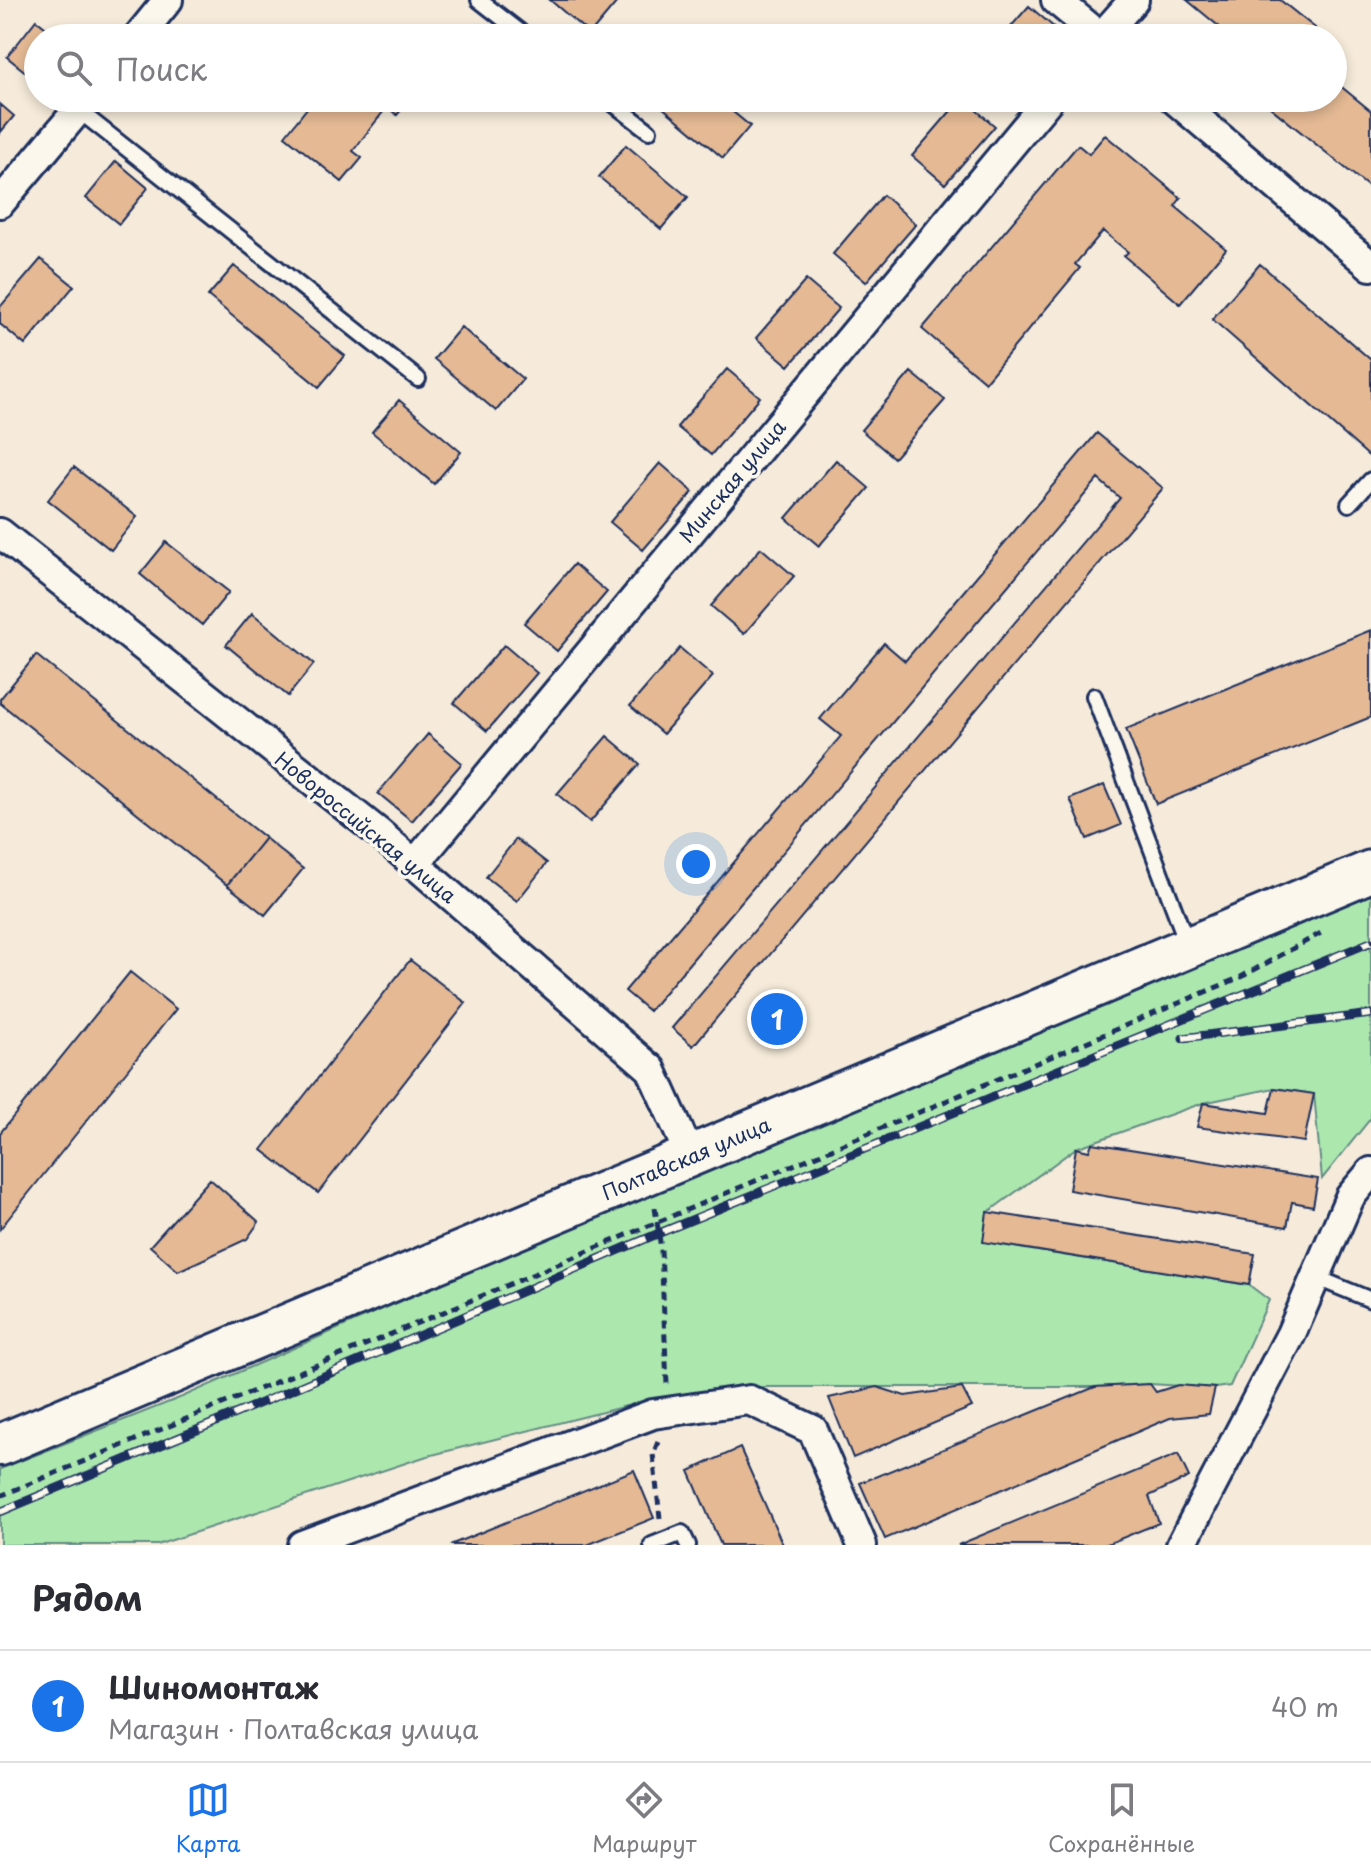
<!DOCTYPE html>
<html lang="ru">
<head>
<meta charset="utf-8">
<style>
	:root { --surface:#fff; --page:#f7f7f7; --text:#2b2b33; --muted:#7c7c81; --line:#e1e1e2; --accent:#1a73e8 }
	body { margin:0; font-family:"Playpen Sans",sans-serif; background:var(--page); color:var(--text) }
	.you { position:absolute; left:696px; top:864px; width:28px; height:28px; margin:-20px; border:6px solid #fff; border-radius:50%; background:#1a73e8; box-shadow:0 0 0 12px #1a73e833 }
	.badge { display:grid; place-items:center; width:52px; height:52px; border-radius:50%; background:var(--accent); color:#fff; font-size:26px; font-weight:700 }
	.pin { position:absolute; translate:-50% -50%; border:4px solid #fff; box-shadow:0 2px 8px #0006 }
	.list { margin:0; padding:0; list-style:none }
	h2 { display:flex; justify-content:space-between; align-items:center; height:104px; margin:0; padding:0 32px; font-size:34px }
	h2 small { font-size:26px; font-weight:400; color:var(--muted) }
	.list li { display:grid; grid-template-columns:52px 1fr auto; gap:24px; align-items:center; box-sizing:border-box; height:112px; padding:0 32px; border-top:2px solid var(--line) }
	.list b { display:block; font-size:30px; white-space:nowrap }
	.list p { margin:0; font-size:26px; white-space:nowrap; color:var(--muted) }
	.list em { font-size:26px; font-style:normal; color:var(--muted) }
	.icon { flex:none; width:44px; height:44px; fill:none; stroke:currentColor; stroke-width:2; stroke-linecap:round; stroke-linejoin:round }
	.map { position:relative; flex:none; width:1371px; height:1545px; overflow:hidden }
	.search { position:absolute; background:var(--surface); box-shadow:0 4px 12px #0003; left:24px; right:24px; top:24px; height:88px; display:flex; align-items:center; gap:20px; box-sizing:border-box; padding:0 28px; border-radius:44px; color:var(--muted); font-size:30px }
	.sheet { height:216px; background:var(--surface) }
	nav { display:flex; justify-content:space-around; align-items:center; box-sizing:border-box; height:112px; border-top:2px solid var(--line); background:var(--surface); font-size:22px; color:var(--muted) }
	nav a { display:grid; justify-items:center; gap:4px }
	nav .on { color:var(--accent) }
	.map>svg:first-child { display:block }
	.green { fill:#ace8ae; stroke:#648c86; stroke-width:2 }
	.building { fill:#e4b994; stroke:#1b2f5e; stroke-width:2 }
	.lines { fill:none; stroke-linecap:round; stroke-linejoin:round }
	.lane-casing { stroke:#1b2f5e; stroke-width:20 }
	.street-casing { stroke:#1b2f5e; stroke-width:34 }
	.secondary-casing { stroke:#1b2f5e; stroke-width:46 }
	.path { stroke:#1b2f5e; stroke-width:5; stroke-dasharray:8 6; stroke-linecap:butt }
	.lane { stroke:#fbf7ec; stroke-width:14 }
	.street { stroke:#fbf7ec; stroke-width:28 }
	.secondary { stroke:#fbf7ec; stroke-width:40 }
	.rail-casing { stroke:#1b2f5e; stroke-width:9 }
	.rail { stroke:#fbf7ec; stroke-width:6; stroke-dasharray:18; stroke-linecap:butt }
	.labels { text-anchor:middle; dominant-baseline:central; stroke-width:7; stroke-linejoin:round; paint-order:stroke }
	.street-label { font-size:20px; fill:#1b2f5e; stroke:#fbf7ec }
</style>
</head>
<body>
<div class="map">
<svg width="1371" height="1545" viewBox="0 0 1371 1545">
	<rect width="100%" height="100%" fill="#f6ebda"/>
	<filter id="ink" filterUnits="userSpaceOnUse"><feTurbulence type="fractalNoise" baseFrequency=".0125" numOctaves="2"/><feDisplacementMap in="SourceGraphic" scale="16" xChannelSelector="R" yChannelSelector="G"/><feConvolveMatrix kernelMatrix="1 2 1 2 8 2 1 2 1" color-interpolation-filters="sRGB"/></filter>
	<g filter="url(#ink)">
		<path class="green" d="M1371,889V1118L1322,1179L1314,1094L1274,1088L1203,1103L1076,1148L987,1213L984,1242L1249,1285L1269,1300L1230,1386L1215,1388L1150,1384L1095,1387H757L658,1398L424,1457L157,1545H0V1469L182,1397L660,1188L1203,963Z"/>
		<path class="building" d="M550,0H615L617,2L590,34Z
			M1187,0H1280L1315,28L1307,38H1233Z
			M1029,6L1062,34L1058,38H1001Z
			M36,20L59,38H38V82L7,57Z
			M1333,80L1371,111V189L1259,98H1333Z
			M315,98H411L397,115L387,107L353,151L362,158L342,182L285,136Z
			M667,98H716L750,126L723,158L661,106Z
			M962,98L995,126L945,184L912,156Z
			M0,104L14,116L0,133Z
			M1105,135L1181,198L1175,206L1226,249L1180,304L1124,256L1128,252L1103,231L1075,264L1080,268L985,382L922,329L1078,145L1089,154Z
			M626,145L688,197L661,229L599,177Z
			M116,161L148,188L119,224L86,198Z
			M883,195L916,224L866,282L833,254Z
			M41,259L74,286L25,345L0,324V307Z
			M1260,264L1371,360V458L1212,319Z
			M234,266L345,356L319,387L208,296Z
			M806,280L839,308L789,366L756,338Z
			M461,327L523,379L496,411L434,359Z
			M727,369L760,397L711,455L677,427Z
			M911,372L945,400L894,458L861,430Z
			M399,400L461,452L434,484L372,432Z
			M1097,433L1163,488L693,1046L672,1028L1120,498L1098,479L649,1011L625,991L841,736L820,719L884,643L905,661Z
			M836,460L869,488L819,546L786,518Z
			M660,463L693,492L643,550L610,522Z
			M74,467L137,517L111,550L48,500Z
			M166,542L229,592L202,625L140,574Z
			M761,548L794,576L744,634L711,606Z
			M574,564L607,592L557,651L524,623Z
			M252,613L314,664L288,696L226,645Z
			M1371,630V717L1156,804L1126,729Z
			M504,645L537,673L487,731L454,703Z
			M680,648L713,676L663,734L630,706Z
			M36,655L265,838L227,885L0,703V699Z
			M428,734L462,763L412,821L378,793Z
			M607,736L640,764L590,822L557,794Z
			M1104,785L1121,825L1087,839L1070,799Z
			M265,838L303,869L265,915L227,885Z
			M516,839L547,863L517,901L486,877Z
			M410,960L466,1003L318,1193L262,1150Z
			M130,972L176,1009L0,1229V1133Z
			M1274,1088L1314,1094L1304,1142L1197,1127L1203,1103L1268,1113Z
			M1092,1143L1318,1179L1313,1206L1292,1202L1287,1227L1069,1190L1076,1148L1089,1151Z
			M210,1179L259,1222L247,1239L178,1271L150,1246Z
			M987,1212L1255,1254L1249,1285L983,1242Z
			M1150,1384L1156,1392L1178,1385L1215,1388L1209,1414L1170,1418L885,1539L860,1483L1095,1387Z
			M877,1387L905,1396L962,1388L972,1407L853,1458L829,1398Z
			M740,1448L783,1545H721L689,1471Z
			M1178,1454L1189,1477L1149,1496L1159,1523L1105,1545H958Z
			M634,1470L654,1518L587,1545H450Z"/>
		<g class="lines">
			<g class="lane-casing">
				<path id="lane" d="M479,0L528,38
					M606,98L649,131
					M78,110L418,379
					M1349,504L1371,480
					M1094,696L1187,943
					M1315,1277L1371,1300
					M652,1545L682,1533L688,1545"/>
			</g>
			<g class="street-casing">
				<path id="street" d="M1056,0L1102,38
					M137,38L168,0
					M1100,38L1134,0
					M1173,98L1371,266
					M0,203L88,98
					M0,533L380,834L651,1069L690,1156
					M414,865L1050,98
					M302,1545L653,1414L749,1400L813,1430L862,1545
					M1181,1545L1291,1334L1350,1197L1371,1172"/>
			</g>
			<g class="secondary-casing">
				<path id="secondary" d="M0,1445L1371,871"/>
			</g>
			<path class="path" d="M655,1208L661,1249L667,1385
				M658,1442L653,1454L660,1518
				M0,1496L353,1350L1241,977L1323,932"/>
			<use href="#lane" class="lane"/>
			<use href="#street" class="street"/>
			<use href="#secondary" class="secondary"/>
			<g class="rail-casing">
				<path id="rail" d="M1183,1038L1371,1014
					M0,1512L209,1425L657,1234L1371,942"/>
			</g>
			<use href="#rail" class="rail"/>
		</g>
	</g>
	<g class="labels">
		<g class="street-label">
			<text transform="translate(732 481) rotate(-50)">Минская улица</text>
			<text transform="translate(366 827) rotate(39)">Новороссийская улица</text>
			<text transform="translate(686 1158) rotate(-23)">Полтавская улица</text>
		</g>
	</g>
</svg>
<div class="you"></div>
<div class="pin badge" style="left:777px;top:1019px">1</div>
<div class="search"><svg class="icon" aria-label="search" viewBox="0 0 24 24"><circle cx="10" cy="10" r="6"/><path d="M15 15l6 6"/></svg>Поиск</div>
</div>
<section class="sheet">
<h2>Рядом<small></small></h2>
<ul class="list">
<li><span class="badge">1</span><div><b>Шиномонтаж</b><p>Магазин · Полтавская улица</p></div><em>40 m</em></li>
</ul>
</section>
<nav>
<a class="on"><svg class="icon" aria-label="map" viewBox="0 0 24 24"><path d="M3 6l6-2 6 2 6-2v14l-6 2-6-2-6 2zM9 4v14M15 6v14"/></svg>Карта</a>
<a><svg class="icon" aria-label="directions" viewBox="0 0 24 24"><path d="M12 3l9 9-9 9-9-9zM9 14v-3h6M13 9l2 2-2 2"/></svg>Маршрут</a>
<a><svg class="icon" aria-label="saved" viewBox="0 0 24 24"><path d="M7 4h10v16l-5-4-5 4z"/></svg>Сохранённые</a>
</nav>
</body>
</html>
